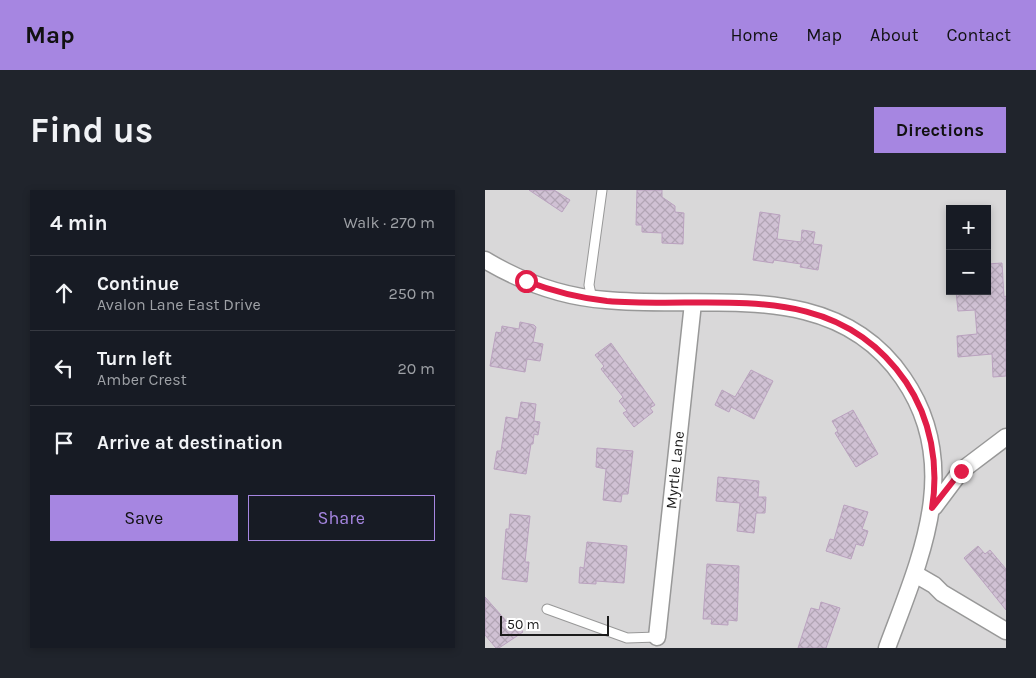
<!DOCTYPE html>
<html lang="en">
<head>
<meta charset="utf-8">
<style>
	:root { --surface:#171b24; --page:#20242c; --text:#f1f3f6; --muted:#9ea1a6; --line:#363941; --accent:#a686e1 }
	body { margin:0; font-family:Karla,sans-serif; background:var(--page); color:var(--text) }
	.controls { position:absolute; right:15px; top:15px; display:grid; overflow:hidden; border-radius:0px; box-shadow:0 2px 8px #0003 }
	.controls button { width:45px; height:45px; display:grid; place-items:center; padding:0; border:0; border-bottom:1px solid var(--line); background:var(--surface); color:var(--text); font:25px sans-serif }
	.scale { position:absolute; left:15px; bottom:12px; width:109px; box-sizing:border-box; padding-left:5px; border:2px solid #1b1b1b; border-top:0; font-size:14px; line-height:18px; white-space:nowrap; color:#1b1b1b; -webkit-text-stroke:4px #fff; paint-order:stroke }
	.stop { position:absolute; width:15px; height:15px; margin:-11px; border:4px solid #e11d48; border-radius:50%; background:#fff }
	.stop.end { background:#e11d48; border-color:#fff; box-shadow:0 1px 5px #0008 }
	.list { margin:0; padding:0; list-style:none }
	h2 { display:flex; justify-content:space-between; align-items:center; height:65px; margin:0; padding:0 20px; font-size:21px }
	h2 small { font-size:16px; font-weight:400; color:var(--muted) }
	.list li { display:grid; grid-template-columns:32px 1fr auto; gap:15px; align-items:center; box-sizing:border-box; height:75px; padding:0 20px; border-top:1px solid var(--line) }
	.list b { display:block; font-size:19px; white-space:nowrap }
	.list p { margin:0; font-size:16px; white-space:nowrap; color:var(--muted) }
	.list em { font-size:16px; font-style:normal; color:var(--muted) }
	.actions { display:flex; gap:10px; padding:15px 20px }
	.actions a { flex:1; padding:11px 0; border:1px solid var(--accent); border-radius:0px; text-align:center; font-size:18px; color:var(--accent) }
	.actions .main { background:var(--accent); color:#111 }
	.icon { flex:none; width:28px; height:28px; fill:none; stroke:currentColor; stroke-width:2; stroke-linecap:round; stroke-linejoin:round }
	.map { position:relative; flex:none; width:521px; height:458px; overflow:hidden; border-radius:0px }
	header { display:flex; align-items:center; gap:30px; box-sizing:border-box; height:70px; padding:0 25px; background:var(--accent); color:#111 }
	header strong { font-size:24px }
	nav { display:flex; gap:28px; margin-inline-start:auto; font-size:18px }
	.intro { display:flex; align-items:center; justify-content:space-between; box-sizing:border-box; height:120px; padding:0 30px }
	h1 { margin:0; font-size:35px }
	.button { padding:12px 22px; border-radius:0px; background:var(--accent); color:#111; font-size:18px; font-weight:700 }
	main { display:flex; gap:30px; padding:0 30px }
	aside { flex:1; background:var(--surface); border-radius:0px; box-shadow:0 2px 8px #0003 }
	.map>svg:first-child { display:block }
	.residential { fill:#d9d8d9; fill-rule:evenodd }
	.building { fill:url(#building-cross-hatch); stroke:#baa2bf }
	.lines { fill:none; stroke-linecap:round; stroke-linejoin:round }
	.lane-casing { stroke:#989898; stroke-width:11 }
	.street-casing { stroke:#989898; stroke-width:19 }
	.lane { stroke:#fff; stroke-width:9 }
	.street { stroke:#fff; stroke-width:16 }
	.route { stroke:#e11d48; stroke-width:6 }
	.labels { text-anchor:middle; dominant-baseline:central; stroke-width:4.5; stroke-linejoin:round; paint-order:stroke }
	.street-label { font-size:15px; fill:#1b1b1b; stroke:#fff }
</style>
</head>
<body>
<header>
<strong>Map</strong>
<nav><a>Home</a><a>Map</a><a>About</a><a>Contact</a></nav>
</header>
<div class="intro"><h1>Find us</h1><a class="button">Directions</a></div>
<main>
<aside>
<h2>4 min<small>Walk · 270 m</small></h2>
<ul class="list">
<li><svg class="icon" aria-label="ahead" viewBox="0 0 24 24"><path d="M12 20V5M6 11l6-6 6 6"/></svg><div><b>Continue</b><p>Avalon Lane East Drive</p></div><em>250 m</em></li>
<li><svg class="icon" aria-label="left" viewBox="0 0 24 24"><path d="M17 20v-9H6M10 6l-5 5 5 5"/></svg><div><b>Turn left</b><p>Amber Crest</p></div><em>20 m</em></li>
<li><svg class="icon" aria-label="arrive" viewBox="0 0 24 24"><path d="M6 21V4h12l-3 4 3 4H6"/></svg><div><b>Arrive at destination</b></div></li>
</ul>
<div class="actions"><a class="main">Save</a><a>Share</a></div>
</aside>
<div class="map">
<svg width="521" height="458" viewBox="0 0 521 458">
	<defs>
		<pattern id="building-cross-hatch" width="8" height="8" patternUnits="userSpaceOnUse" patternTransform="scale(1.25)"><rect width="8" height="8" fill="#d0c1d4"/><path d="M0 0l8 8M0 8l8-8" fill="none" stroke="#b2a5b5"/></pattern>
	</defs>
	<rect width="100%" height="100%" fill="#ede0ed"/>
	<path class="residential" d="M0,0H521V458H0ZM465,19H502V101H465Z"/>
	<path class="building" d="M44,0H69L85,10L77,22Z
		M152,0H177V7L190,16V22L199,23L198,54L177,53V43L157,42V35H151Z
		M275,22L295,25L292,49L316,52L317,40L330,42L328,54L337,55L333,80L315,77L316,74L289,70L288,73L268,70Z
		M517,73L519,107L521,106V186L508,187L507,164L473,167L472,146L492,144L490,120L473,121L471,101H502V74Z
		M35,132L49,135L51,137L48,152L58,154L55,171L42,169L40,182L5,176L11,142L16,143L17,136L34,139Z
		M126,153L170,215L165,218L168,222L149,237L138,223L142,221L134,211L138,207L116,179L119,176L110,165Z
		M266,180L288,191L269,229L246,217L244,222L230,215L237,200L250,207Z
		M36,212L51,214L49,231L55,232L53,245L49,244L48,254H46L41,284L9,279L12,261H16L21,227L33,229Z
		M368,220L393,264L371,277L350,243L353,241L347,231Z
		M112,258L148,261L143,304H137L136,312L118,310L121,279L111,277Z
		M233,287L274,291L273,307H281L280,323H271L269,343L252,341L255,313L231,311Z
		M359,315L383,322L377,339L383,341L378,356L371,354L366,369L341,361L345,349L349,350Z
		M25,324L45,326L40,372H44L42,392L17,389L21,339H24Z
		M102,352L142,356L139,393L111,391V394L94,393L95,377L99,378Z
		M493,356L500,364L505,360L521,379V420L479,368Z
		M222,374L254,376L252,431L243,430V435L226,434L227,429H218Z
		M0,407L23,433L28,429L38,442L14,458H11L0,445Z
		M336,412L355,418L341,458H313L326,418L334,420Z"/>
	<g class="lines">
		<g class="lane-casing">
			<path id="lane" d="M107,109L104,95L117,0
				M62,419L142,448L172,447"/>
		</g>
		<g class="street-casing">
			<path id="street" d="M0,70C37,92 78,107 121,110C225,120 349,87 418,188C479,276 435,369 402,458
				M449,317L476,281L521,247
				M430,384L449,395L457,403L521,441
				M172,447L208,113"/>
		</g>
		<use href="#lane" class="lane"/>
		<use href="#street" class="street"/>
	</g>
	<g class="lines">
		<path class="route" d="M41,91C67,101 94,108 122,111C231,120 349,86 421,192C446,229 454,275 447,318L476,281"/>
	</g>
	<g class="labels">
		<g class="street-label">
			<text transform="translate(190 280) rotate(-84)">Myrtle Lane</text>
		</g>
	</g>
</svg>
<div class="controls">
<button>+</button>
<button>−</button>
</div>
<div class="scale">50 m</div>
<div class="stop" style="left:41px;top:91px"></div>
<div class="stop end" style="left:476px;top:281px"></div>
</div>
</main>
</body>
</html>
